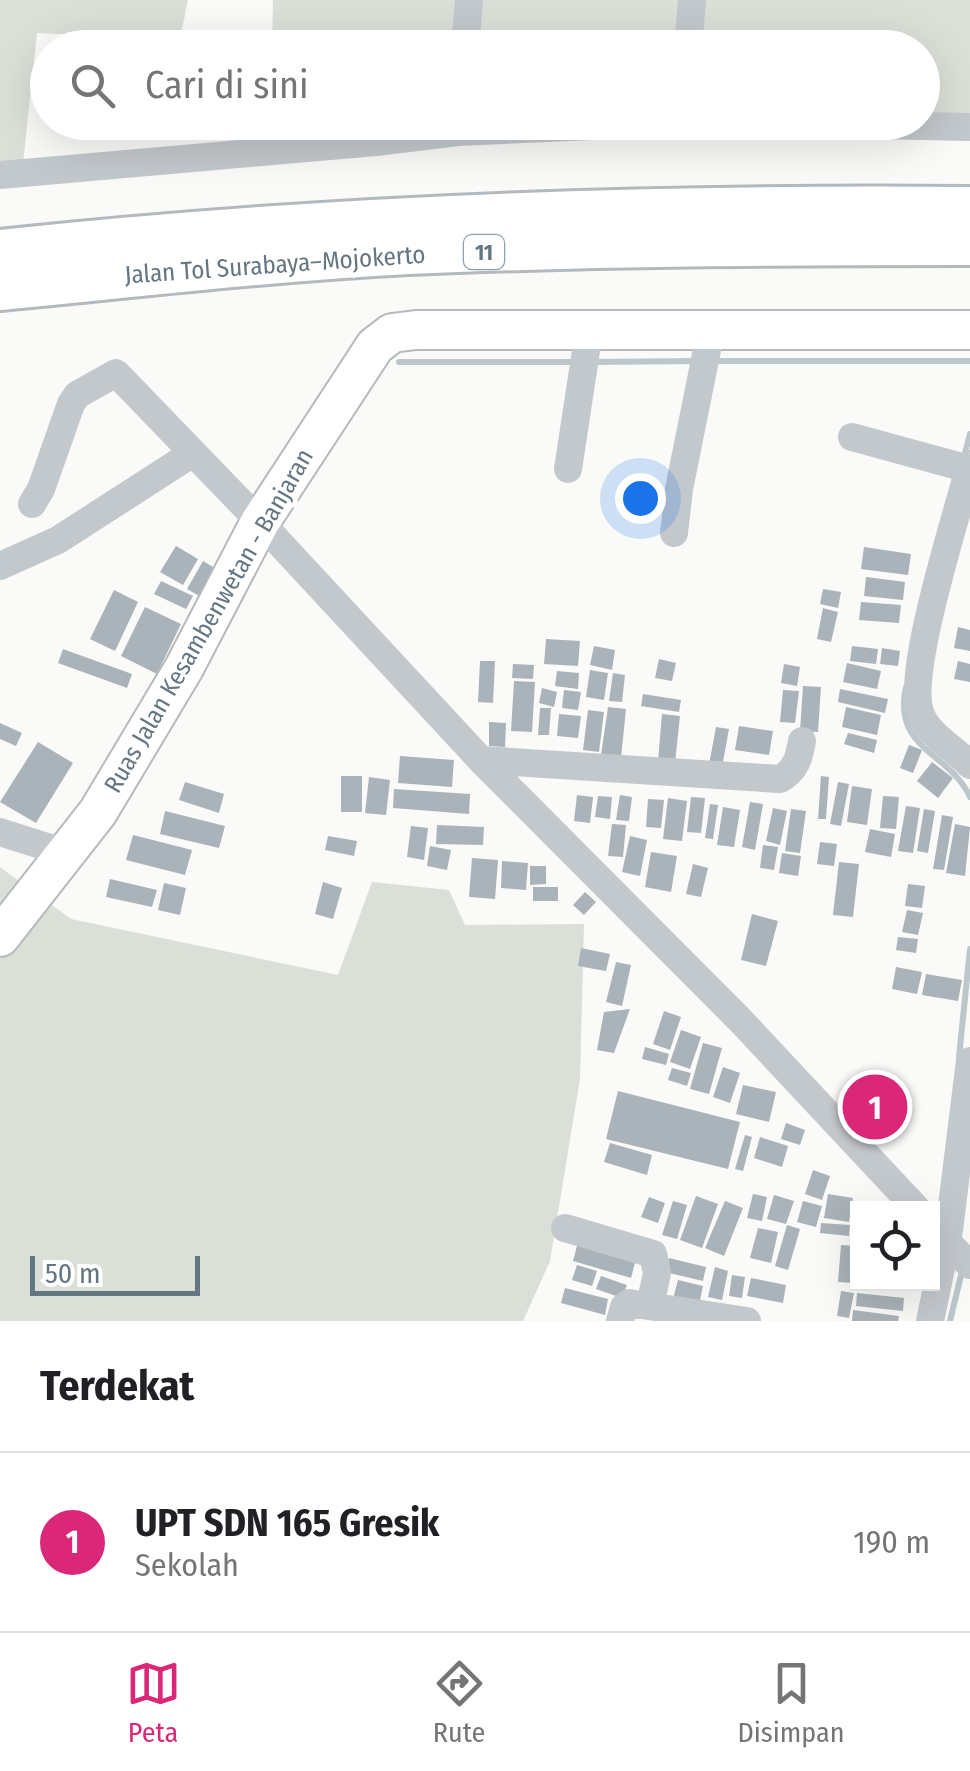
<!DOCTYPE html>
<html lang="id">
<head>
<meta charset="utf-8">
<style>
	:root { --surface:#fff; --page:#f2f2f2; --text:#202124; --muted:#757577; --line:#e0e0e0; --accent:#db2777 }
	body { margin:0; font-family:"Fira Sans Condensed",sans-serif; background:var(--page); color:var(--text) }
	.controls { position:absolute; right:30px; bottom:30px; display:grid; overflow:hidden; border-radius:0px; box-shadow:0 10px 40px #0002 }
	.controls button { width:90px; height:90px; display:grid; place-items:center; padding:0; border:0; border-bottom:2px solid var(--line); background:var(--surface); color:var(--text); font:50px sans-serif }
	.scale { position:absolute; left:30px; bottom:25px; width:170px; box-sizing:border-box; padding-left:10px; border:5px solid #657683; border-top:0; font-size:28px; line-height:35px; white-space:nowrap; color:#657683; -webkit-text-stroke:8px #fff; paint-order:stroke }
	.you { position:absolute; left:640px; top:498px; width:35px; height:35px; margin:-25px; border:8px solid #fff; border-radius:50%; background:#1a73e8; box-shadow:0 0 0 15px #1a73e833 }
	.badge { display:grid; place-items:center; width:65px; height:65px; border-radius:50%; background:var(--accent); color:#fff; font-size:32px; font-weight:700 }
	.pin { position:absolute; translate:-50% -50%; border:5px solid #fff; box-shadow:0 2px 10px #0006 }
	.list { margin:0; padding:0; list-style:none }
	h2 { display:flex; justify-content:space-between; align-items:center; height:130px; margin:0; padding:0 40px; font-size:42px }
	h2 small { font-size:32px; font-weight:400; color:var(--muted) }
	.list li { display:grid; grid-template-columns:65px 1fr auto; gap:30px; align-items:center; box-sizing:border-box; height:180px; padding:0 40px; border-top:2px solid var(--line) }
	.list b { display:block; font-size:38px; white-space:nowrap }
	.list p { margin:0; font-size:32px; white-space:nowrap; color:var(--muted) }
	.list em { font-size:32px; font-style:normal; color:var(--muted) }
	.icon { flex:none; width:55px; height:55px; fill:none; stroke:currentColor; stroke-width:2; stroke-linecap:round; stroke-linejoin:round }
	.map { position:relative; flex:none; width:970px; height:1321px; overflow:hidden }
	.search { position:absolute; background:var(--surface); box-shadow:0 10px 40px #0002; left:30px; right:30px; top:30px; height:110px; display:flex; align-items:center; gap:25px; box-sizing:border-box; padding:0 35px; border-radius:55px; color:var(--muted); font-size:38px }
	.sheet { height:310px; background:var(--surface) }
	nav { display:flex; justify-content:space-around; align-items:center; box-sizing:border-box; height:140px; border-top:2px solid var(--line); background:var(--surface); font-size:28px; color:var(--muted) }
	nav a { display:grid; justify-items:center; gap:5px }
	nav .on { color:var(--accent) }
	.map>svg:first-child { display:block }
	.green { fill:#dadfd7 }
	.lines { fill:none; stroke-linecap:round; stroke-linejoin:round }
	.stream { stroke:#bbc7cb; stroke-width:6 }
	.building { fill:#aab3b9 }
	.major-casing { stroke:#b5babe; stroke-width:42 }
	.highway-casing { stroke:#b4b9bd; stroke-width:48 }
	.minor { stroke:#c3c8cc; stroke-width:28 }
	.major { stroke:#fff; stroke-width:38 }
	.highway { stroke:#fff; stroke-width:42 }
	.labels { text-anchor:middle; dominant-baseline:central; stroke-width:10; stroke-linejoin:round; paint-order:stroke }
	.shield { fill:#fff; stroke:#939fa8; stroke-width:2.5 }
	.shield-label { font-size:22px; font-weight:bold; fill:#657683 }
	.street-label { font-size:25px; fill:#657683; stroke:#fff }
</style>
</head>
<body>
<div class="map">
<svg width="970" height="1321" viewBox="0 0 970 1321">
	<rect width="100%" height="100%" fill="#fafaf8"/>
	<path class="green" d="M0,0H188L180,39L37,33L22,173L0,172Z
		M273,0H970V113L923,114L922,48H272Z
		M271,122L694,123L270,137Z
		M0,867L71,919L338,975L372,882L449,890L465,925L584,924L580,1079L550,1261L523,1321H0Z"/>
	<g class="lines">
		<path class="stream" d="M711,361H970
			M399,362H579
			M591,362L699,361
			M964,457L970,434
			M906,687C892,750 950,752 970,797
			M959,1057L970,949
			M950,1321L963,1267"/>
	</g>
	<path class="building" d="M176,546L198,559L183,585L160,572Z
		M864,547L911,554L908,575L861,569Z
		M203,561L218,570L201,597L187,589Z
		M866,577L905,582L903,600L864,596Z
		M161,581L193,596L186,609L154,594Z
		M823,589L841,592L838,608L820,604Z
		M114,590L138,602L115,651L90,639Z
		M861,602L901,605L899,623L859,620Z
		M145,607L181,624L157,674L121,656Z
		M823,608L838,612L831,642L817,639Z
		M958,627L970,630V651L954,648Z
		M546,639L580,641L578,666L544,664Z
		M594,646L615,650L612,670L590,665Z
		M852,646L878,649L876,664L850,661Z
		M882,648L900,651L898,666L880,664Z
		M63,649L132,674L127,688L58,663Z
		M659,659L676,663L672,681L655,678Z
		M480,661H495L493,703L478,702Z
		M958,661L970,664V682L954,679Z
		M847,663L881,671L877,689L843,682Z
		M513,664L534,665L533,679L512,678Z
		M784,664L800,667L797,686L781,683Z
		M590,670L608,673L604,700L586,697Z
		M557,671L579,673L578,689L555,686Z
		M613,673L625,675L622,702L609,701Z
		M514,681L535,682L532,732L511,731Z
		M803,686L821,687L818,732L800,731Z
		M542,688L557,692L554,707L539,703Z
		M840,689L888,699L885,713L838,702Z
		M564,690L581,692L578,710L562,708Z
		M783,690L799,691L795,723L780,722Z
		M643,694L681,700L679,712L641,706Z
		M608,707L626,709L621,758L601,755Z
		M846,707L881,715L877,735L842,727Z
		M540,708H551L549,735H538Z
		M588,710L604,712L599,752L583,750Z
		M559,714L581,716L578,738L557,736Z
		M662,714L680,716L675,763L658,761Z
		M489,722L506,723L505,747L489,746Z
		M0,723L22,733L16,746L0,739Z
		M739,726L773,731L769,755L735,750Z
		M716,727L729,729L722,767L709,765Z
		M848,733L877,740L874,753L844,744Z
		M38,742L73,763L36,823L0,802Z
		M909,745L922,750L913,773L900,768Z
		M400,756L454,760L452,787L398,783Z
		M932,762L953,778L938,798L917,781Z
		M341,776H362V812H341Z
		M821,776L829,777L826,819H818Z
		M369,777L390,780L386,815L365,813Z
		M185,782L224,794L219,813L179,800Z
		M838,782L849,784L841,826L830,824Z
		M852,786L872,789L867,825L847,822Z
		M394,789L470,794L469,814L393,808Z
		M577,795L593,797L590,823L574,821Z
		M620,795L632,797L629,821L616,820Z
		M598,796L612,797L610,819L595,817Z
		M883,796L899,797L896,829L880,828Z
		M691,797L705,798L701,833L687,832Z
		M668,798L687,801L682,841L663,839Z
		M648,799L664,800L661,828L646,827Z
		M750,802L763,804L755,850L742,847Z
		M710,804L718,805L713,839L705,838Z
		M906,806L920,808L913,853L898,851Z
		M723,807L740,810L734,847L717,845Z
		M773,808L787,811L780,845L766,841Z
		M791,809L806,811L800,853L785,851Z
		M924,809L935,811L928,853L917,851Z
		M165,811L225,826L219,848L160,834Z
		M942,815L953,817L944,870L933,869Z
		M612,824L626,825L623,857L608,856Z
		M955,824L970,827L965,876L946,873Z
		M437,825L484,827L483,845L436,844Z
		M411,826L428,828L424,860L407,857Z
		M870,829L895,834L891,857L865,852Z
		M133,835L192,850L185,875L126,860Z
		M328,836L357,841L354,856L325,850Z
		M630,836L647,840L640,876L622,872Z
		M820,842L837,844L834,866L817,864Z
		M763,845L778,847L774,870L760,868Z
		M430,846L451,850L447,870L427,866Z
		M651,852L677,856L671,892L645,887Z
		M782,853L801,856L798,876L779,873Z
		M472,858L498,860L495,899L469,897Z
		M502,861L528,863L526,890L501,888Z
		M839,862L859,864L853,917L833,915Z
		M693,864L708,868L701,897L686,894Z
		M530,866H546V884L530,885Z
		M110,879L157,890L152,907L106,897Z
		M323,882L342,888L333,919L315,914Z
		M164,883L186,888L180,915L158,910Z
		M908,884L925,886L922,908L905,906Z
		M533,887H558V901H533Z
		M585,892L596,902L584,915L573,905Z
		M907,910L923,913L918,935L902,932Z
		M752,914L778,921L766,966L741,960Z
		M898,937L918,939L916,953L896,950Z
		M581,948L610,954L606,971L578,966Z
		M616,962L631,965L622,1006L606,1002Z
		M896,967L922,972L917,994L892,989Z
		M926,974L962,980L958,1001L922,995Z
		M630,1009L614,1053L597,1050L604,1012Z
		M664,1011L681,1017L670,1050L653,1044Z
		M681,1030L701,1037L690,1069L670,1062Z
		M703,1043L722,1048L709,1094L690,1089Z
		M645,1047L669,1054L666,1065L642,1059Z
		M723,1067L740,1073L730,1103L713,1097Z
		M672,1068L691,1073L687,1086L668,1080Z
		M743,1085L776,1092L769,1122L736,1114Z
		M618,1091L740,1122L728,1169L606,1139Z
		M786,1123L805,1130L800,1145L781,1139Z
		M745,1135L752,1137L743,1171L735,1169Z
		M760,1137L788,1146L782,1167L754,1158Z
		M610,1143L652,1155L647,1175L604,1162Z
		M813,1170L830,1176L822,1200L805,1194Z
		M753,1194L767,1197L762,1221L747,1218Z
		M828,1194L853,1198L849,1222L824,1218Z
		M774,1195L794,1201L786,1224L767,1219Z
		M696,1196L718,1204L702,1248L680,1240Z
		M649,1197L665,1203L658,1223L641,1217Z
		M673,1201L687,1205L677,1239L662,1235Z
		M725,1201L743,1208L724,1256L705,1248Z
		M803,1201L822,1206L816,1227L797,1222Z
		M821,1223L850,1225L849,1236L820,1233Z
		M787,1225L800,1229L788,1270L775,1266Z
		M758,1228L778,1232L771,1263L750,1258Z
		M578,1242L636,1259L631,1278L573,1261Z
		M841,1245L856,1246L853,1283L838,1282Z
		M669,1258L706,1267L703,1281L665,1272Z
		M577,1265L597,1271L592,1286L572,1280Z
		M715,1267L728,1271L722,1300L708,1297Z
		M732,1275L745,1277L742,1298L729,1296Z
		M601,1276L627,1285L622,1298L596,1289Z
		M751,1278L786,1285L783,1303L747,1296Z
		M678,1280L703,1286L699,1305L673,1299Z
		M565,1288L608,1299L605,1315L561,1303Z
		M841,1291L854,1293L849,1318L837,1316Z
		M857,1293L904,1298L903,1311L856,1306Z
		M853,1310L899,1316L898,1321H852Z"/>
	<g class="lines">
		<g class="major-casing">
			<path id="major" d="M0,937L98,812L184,668L260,522L375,346L392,333L416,330H970"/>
		</g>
		<g class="highway-casing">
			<path id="highway" d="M0,251C325,216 643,205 970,208
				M0,289C136,276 272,260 408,253C595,245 783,244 970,244"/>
		</g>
		<path class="minor" d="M465,48L469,0
			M688,48L692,0
			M729,122L970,127
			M0,175L376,142L458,132L683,122
			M852,437L969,469
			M970,464C958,513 904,676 921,715C929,735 955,749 970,765
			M568,469L589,331
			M32,504L41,489L71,404L77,395L116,373L260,522L481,760L741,1021L916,1208
			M674,533L679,489L711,330
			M0,566L58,540L193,453
			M481,760L780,779C796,770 799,758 802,741
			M0,832L66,853
			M565,1228L653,1254L657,1273L650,1306
			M936,1231L970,1265
			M620,1321L624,1307L629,1303L747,1321
			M930,1321L949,1230L970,1061"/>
		<use href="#major" class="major"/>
		<use href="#highway" class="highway"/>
	</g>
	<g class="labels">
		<rect class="shield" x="464" y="235" width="40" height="34" rx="8"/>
		<g class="shield-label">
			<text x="484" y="252">11</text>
		</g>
		<g class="street-label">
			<text transform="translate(275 265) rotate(-4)">Jalan Tol Surabaya–Mojokerto</text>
			<text transform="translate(209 621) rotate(-60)">Ruas Jalan Kesambenwetan - Banjaran</text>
		</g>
	</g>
</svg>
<div class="controls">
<button><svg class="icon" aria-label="locate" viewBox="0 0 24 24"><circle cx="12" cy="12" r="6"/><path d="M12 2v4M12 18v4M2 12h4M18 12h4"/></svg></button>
</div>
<div class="scale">50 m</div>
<div class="you"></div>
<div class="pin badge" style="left:875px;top:1107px">1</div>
<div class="search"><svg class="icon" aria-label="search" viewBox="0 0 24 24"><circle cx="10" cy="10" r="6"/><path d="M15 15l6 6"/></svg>Cari di sini</div>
</div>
<section class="sheet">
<h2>Terdekat<small></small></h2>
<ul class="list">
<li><span class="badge">1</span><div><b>UPT SDN 165 Gresik</b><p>Sekolah</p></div><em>190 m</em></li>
</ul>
</section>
<nav>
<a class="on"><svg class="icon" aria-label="map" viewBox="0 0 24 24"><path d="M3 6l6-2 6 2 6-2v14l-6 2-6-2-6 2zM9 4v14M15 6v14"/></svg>Peta</a>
<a><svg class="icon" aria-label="directions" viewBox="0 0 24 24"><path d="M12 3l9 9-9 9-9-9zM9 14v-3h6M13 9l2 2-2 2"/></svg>Rute</a>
<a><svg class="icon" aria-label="saved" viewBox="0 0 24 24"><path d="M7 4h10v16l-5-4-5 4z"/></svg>Disimpan</a>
</nav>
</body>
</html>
